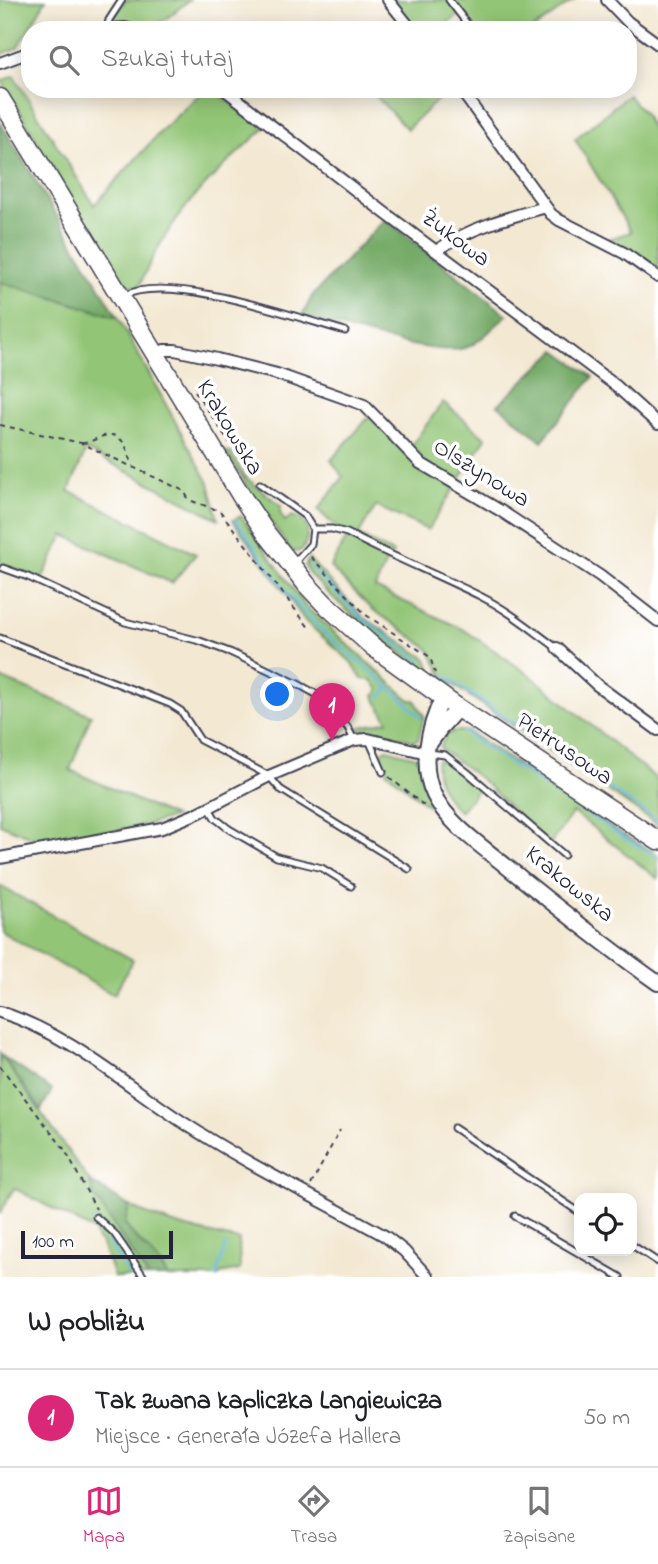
<!DOCTYPE html>
<html lang="pl">
<head>
<meta charset="utf-8">
<style>
	:root { --surface:#fff; --page:#f2f2f2; --text:#202124; --muted:#757577; --line:#e0e0e0; --accent:#db2777 }
	body { margin:0; font-family:"Indie Flower",sans-serif; background:var(--page); color:var(--text) }
	.controls { position:absolute; right:21px; bottom:21px; display:grid; overflow:hidden; border-radius:14px; box-shadow:0 4px 18px #0003 }
	.controls button { width:63px; height:63px; display:grid; place-items:center; padding:0; border:0; border-bottom:2px solid var(--line); background:var(--surface); color:var(--text); font:35px sans-serif }
	.scale { position:absolute; left:21px; bottom:18px; width:152px; box-sizing:border-box; padding-left:7px; border:4px solid #22223b; border-top:0; font-size:19px; line-height:24px; white-space:nowrap; color:#22223b; -webkit-text-stroke:5px #fff; paint-order:stroke }
	.you { position:absolute; left:278px; top:695px; width:24px; height:24px; margin:-18px; border:5px solid #fff; border-radius:50%; background:#1a73e8; box-shadow:0 0 0 10px #1a73e833 }
	.badge { display:grid; place-items:center; width:46px; height:46px; border-radius:50%; background:var(--accent); color:#fff; font-size:23px; font-weight:700 }
	.pin { position:absolute; translate:-50% -58px; filter:drop-shadow(0 2px 4px #0008) }
	.pin::after { content:''; position:absolute; top:37px; width:24px; height:21px; background:inherit; clip-path:polygon(0 0,100% 0,50% 100%) }
	.list { margin:0; padding:0; list-style:none }
	h2 { display:flex; justify-content:space-between; align-items:center; height:91px; margin:0; padding:0 28px; font-size:30px }
	h2 small { font-size:23px; font-weight:400; color:var(--muted) }
	.list li { display:grid; grid-template-columns:46px 1fr auto; gap:21px; align-items:center; box-sizing:border-box; height:98px; padding:0 28px; border-top:2px solid var(--line) }
	.list b { display:block; font-size:26px; white-space:nowrap }
	.list p { margin:0; font-size:23px; white-space:nowrap; color:var(--muted) }
	.list em { font-size:23px; font-style:normal; color:var(--muted) }
	.icon { flex:none; width:38px; height:38px; fill:none; stroke:currentColor; stroke-width:2; stroke-linecap:round; stroke-linejoin:round }
	.map { position:relative; flex:none; width:658px; height:1277px; overflow:hidden }
	.search { position:absolute; background:var(--surface); box-shadow:0 4px 18px #0003; left:21px; right:21px; top:21px; height:77px; display:flex; align-items:center; gap:18px; box-sizing:border-box; padding:0 24px; border-radius:28px; color:var(--muted); font-size:26px }
	.sheet { height:189px; background:var(--surface) }
	nav { display:flex; justify-content:space-around; align-items:center; box-sizing:border-box; height:98px; border-top:2px solid var(--line); background:var(--surface); font-size:19px; color:var(--muted) }
	nav a { display:grid; justify-items:center; gap:4px }
	nav .on { color:var(--accent) }
	.map>svg:first-child { display:block }
	.green { fill:#92c576; stroke:#5a7458; stroke-width:2 }
	.forest { fill:#75aa67; stroke:#4c6651; stroke-width:2 }
	.lines { fill:none; stroke-linecap:round; stroke-linejoin:round }
	.stream { stroke:#62b6de; stroke-width:2.5 }
	.service-casing { stroke:#414052; stroke-width:9 }
	.minor-casing { stroke:#414052; stroke-width:14 }
	.tertiary-casing { stroke:#414052; stroke-width:18 }
	.primary-casing { stroke:#414052; stroke-width:21 }
	.path { stroke:#414052; stroke-width:2; stroke-dasharray:5 5; stroke-linecap:butt }
	.service { stroke:#fff; stroke-width:5 }
	.minor { stroke:#fff; stroke-width:10 }
	.tertiary { stroke:#fff; stroke-width:14 }
	.primary { stroke:#fff; stroke-width:18 }
	.labels { text-anchor:middle; dominant-baseline:central; stroke-width:7; stroke-linejoin:round; paint-order:stroke }
	.street-label { font-size:24px; fill:#22223b; stroke:#fff }
</style>
</head>
<body>
<div class="map">
<svg width="658" height="1277" viewBox="0 0 658 1277">
	<rect width="100%" height="100%" fill="#fff"/>
	<filter id="ink" filterUnits="userSpaceOnUse"><feTurbulence type="fractalNoise" baseFrequency=".0143" numOctaves="2"/><feDisplacementMap in="SourceGraphic" scale="14" xChannelSelector="R" yChannelSelector="G"/><feConvolveMatrix kernelMatrix="1 2 1 2 8 2 1 2 1" color-interpolation-filters="sRGB"/></filter>
	<filter id="wash" filterUnits="userSpaceOnUse"><feTurbulence type="fractalNoise" baseFrequency=".00686" numOctaves="4" result="noise"/><feDisplacementMap in="SourceGraphic" scale="28" xChannelSelector="R" yChannelSelector="G"/><feGaussianBlur stdDeviation="1.57" result="paint"/><feColorMatrix in="noise" values="0 0 0 0 0 0 0 0 0 0 0 0 0 0 0 0 0 1.4 0 .05"/><feComposite in="paint" operator="in"/></filter>
	<g filter="url(#wash)">
		<rect width="100%" height="100%" fill="#f3e8d2"/>
		<path class="green" d="M0,0H46L17,48L0,55Z
			M126,0H189C155,29 155,31 111,19Z
			M393,0H574L532,30H472L460,14L439,30H416Z
			M14,76L94,205L162,130L205,89H213L265,128C209,178 168,216 139,287L128,286L118,279L2,81Z
			M369,89H449L407,129Z
			M628,95L644,113L658,141V271L608,239L631,232L575,139Z
			M0,282L118,317L209,483L218,519L86,450L69,491L196,554L172,583L64,535L42,579L0,564Z
			M443,402L486,438L428,530L376,506L358,536L393,553L387,560L375,588L463,629L530,675L658,780V825L445,679L428,648L372,609L330,567L347,538L318,510L343,477L331,460L375,410L411,446Z
			M224,451L231,453L245,477L281,506L280,513L285,521L292,516C310,519 310,535 303,549L297,552L290,550Z
			M241,516L306,607L410,700H415L424,716L418,740L413,741L383,732L356,731V728L388,721L374,696L379,690L372,680L362,679L351,662L306,622L233,520Z
			M309,559L363,617L427,659L432,672C385,645 346,612 309,574L305,566Z
			M0,678L91,715L70,770L174,817L147,825L40,846L36,839L0,824Z
			M454,731H467L617,831L658,855V879L573,812L549,846L483,781L440,748L446,735Z
			M387,749L416,757L419,760L421,777L437,813L386,771V765L381,758L382,752Z
			M437,760C454,760 468,778 479,788L460,812C446,800 433,778 437,760Z
			M0,886L133,960L114,995L0,931Z
			M0,1054L89,1181L95,1197L148,1277H114L101,1242L97,1240L94,1231L14,1188L0,1214Z
			M129,1206C164,1224 201,1232 239,1240L240,1270L220,1274L218,1277H167C159,1256 137,1242 124,1224Z"/>
		<path class="forest" d="M0,122L118,317L0,282Z
			M385,219L507,315C496,325 483,339 470,346C442,361 335,325 302,316L312,296Z
			M556,350L593,377L542,441L498,405Z
			M2,1056L52,1090L41,1110Z
			M89,1181L129,1206L125,1224C137,1243 159,1256 167,1277H148L95,1197Z"/>
		<g class="lines">
			<path class="stream" d="M236,520C263,558 288,600 323,631C356,661 391,685 421,717
				M310,567L361,617L421,661
				M445,676L658,821
				M380,697L390,687
				M464,731L477,742L629,841L658,856
				M94,1221L101,1232
				M107,1240L131,1277
				M216,1277L226,1244"/>
		</g>
	</g>
	<g filter="url(#ink)">
		<g class="lines">
			<g class="service-casing">
				<path id="service" d="M449,0L472,30
					M107,28L109,20L122,0
					M123,296C169,272 295,317 345,331
					M260,484L305,516L313,529
					M294,563L311,544L313,529H332L347,533C390,556 436,574 480,596C508,610 532,630 557,648
					M3,568L28,577L125,622L200,641L232,653L296,683L316,694L332,706L348,728L354,740
					M0,638L170,704L181,711L200,740L258,770L269,776L280,789L409,869
					M369,740L383,772
					M429,753L445,755L467,772L564,855
					M209,808L215,818L229,829L277,857L322,868L351,886
					M454,1128L579,1212
					M515,1216L620,1277
					M96,1217L114,1233L144,1277
					M632,1245L658,1262"/>
			</g>
			<g class="minor-casing">
				<path id="minor" d="M388,0L412,30
					M607,0L628,22L658,44
					M102,30L125,28L134,30
					M0,63L30,52
					M224,89L385,213L615,385L658,424
					M460,89L546,207
					M436,251C468,228 509,217 546,207L551,214L559,220L624,253L658,277
					M156,354L164,350H175L217,359L277,374L364,405L420,463L501,511L600,576L658,621
					M557,648L597,685L658,730
					M0,858L162,828L198,813L269,776L354,740L368,739L427,753
					M0,1012C69,1034 122,1082 181,1121C246,1164 317,1198 385,1236L404,1251L428,1277"/>
			</g>
			<g class="tertiary-casing">
				<path id="tertiary" d="M443,697C429,726 419,764 434,795C448,824 482,846 506,866C556,906 605,946 658,983
					M430,743L442,726L458,708"/>
			</g>
			<g class="primary-casing">
				<path id="primary" d="M0,98L242,497L266,533L307,585L324,603L372,646L458,708L658,841"/>
			</g>
			<path class="path" d="M195,391L229,442
				M0,425L81,443L184,491L189,500L220,511L310,629
				M82,443C92,443 100,435 110,435C125,434 129,456 133,466
				M311,557L366,615L430,657L435,673
				M389,777L428,809
				M0,1066L65,1150L96,1209
				M311,1185L340,1130"/>
			<use href="#service" class="service"/>
			<use href="#minor" class="minor"/>
			<use href="#tertiary" class="tertiary"/>
			<use href="#primary" class="primary"/>
		</g>
	</g>
	<g class="labels">
		<g class="street-label">
			<text transform="translate(455 239) rotate(37)">Żukowa</text>
			<text transform="translate(229 428) rotate(59)">Krakowska</text>
			<text transform="translate(481 474) rotate(32)">Olszynowa</text>
			<text transform="translate(564 750) rotate(34)">Pietrusowa</text>
			<text transform="translate(569 885) rotate(39)">Krakowska</text>
		</g>
	</g>
</svg>
<div class="controls">
<button><svg class="icon" aria-label="locate" viewBox="0 0 24 24"><circle cx="12" cy="12" r="6"/><path d="M12 2v4M12 18v4M2 12h4M18 12h4"/></svg></button>
</div>
<div class="scale">100 m</div>
<div class="you"></div>
<div class="pin badge" style="left:332px;top:741px">1</div>
<div class="search"><svg class="icon" aria-label="search" viewBox="0 0 24 24"><circle cx="10" cy="10" r="6"/><path d="M15 15l6 6"/></svg>Szukaj tutaj</div>
</div>
<section class="sheet">
<h2>W pobliżu<small></small></h2>
<ul class="list">
<li><span class="badge">1</span><div><b>Tak zwana kapliczka Langiewicza</b><p>Miejsce · Generała Józefa Hallera</p></div><em>50 m</em></li>
</ul>
</section>
<nav>
<a class="on"><svg class="icon" aria-label="map" viewBox="0 0 24 24"><path d="M3 6l6-2 6 2 6-2v14l-6 2-6-2-6 2zM9 4v14M15 6v14"/></svg>Mapa</a>
<a><svg class="icon" aria-label="directions" viewBox="0 0 24 24"><path d="M12 3l9 9-9 9-9-9zM9 14v-3h6M13 9l2 2-2 2"/></svg>Trasa</a>
<a><svg class="icon" aria-label="saved" viewBox="0 0 24 24"><path d="M7 4h10v16l-5-4-5 4z"/></svg>Zapisane</a>
</nav>
</body>
</html>
